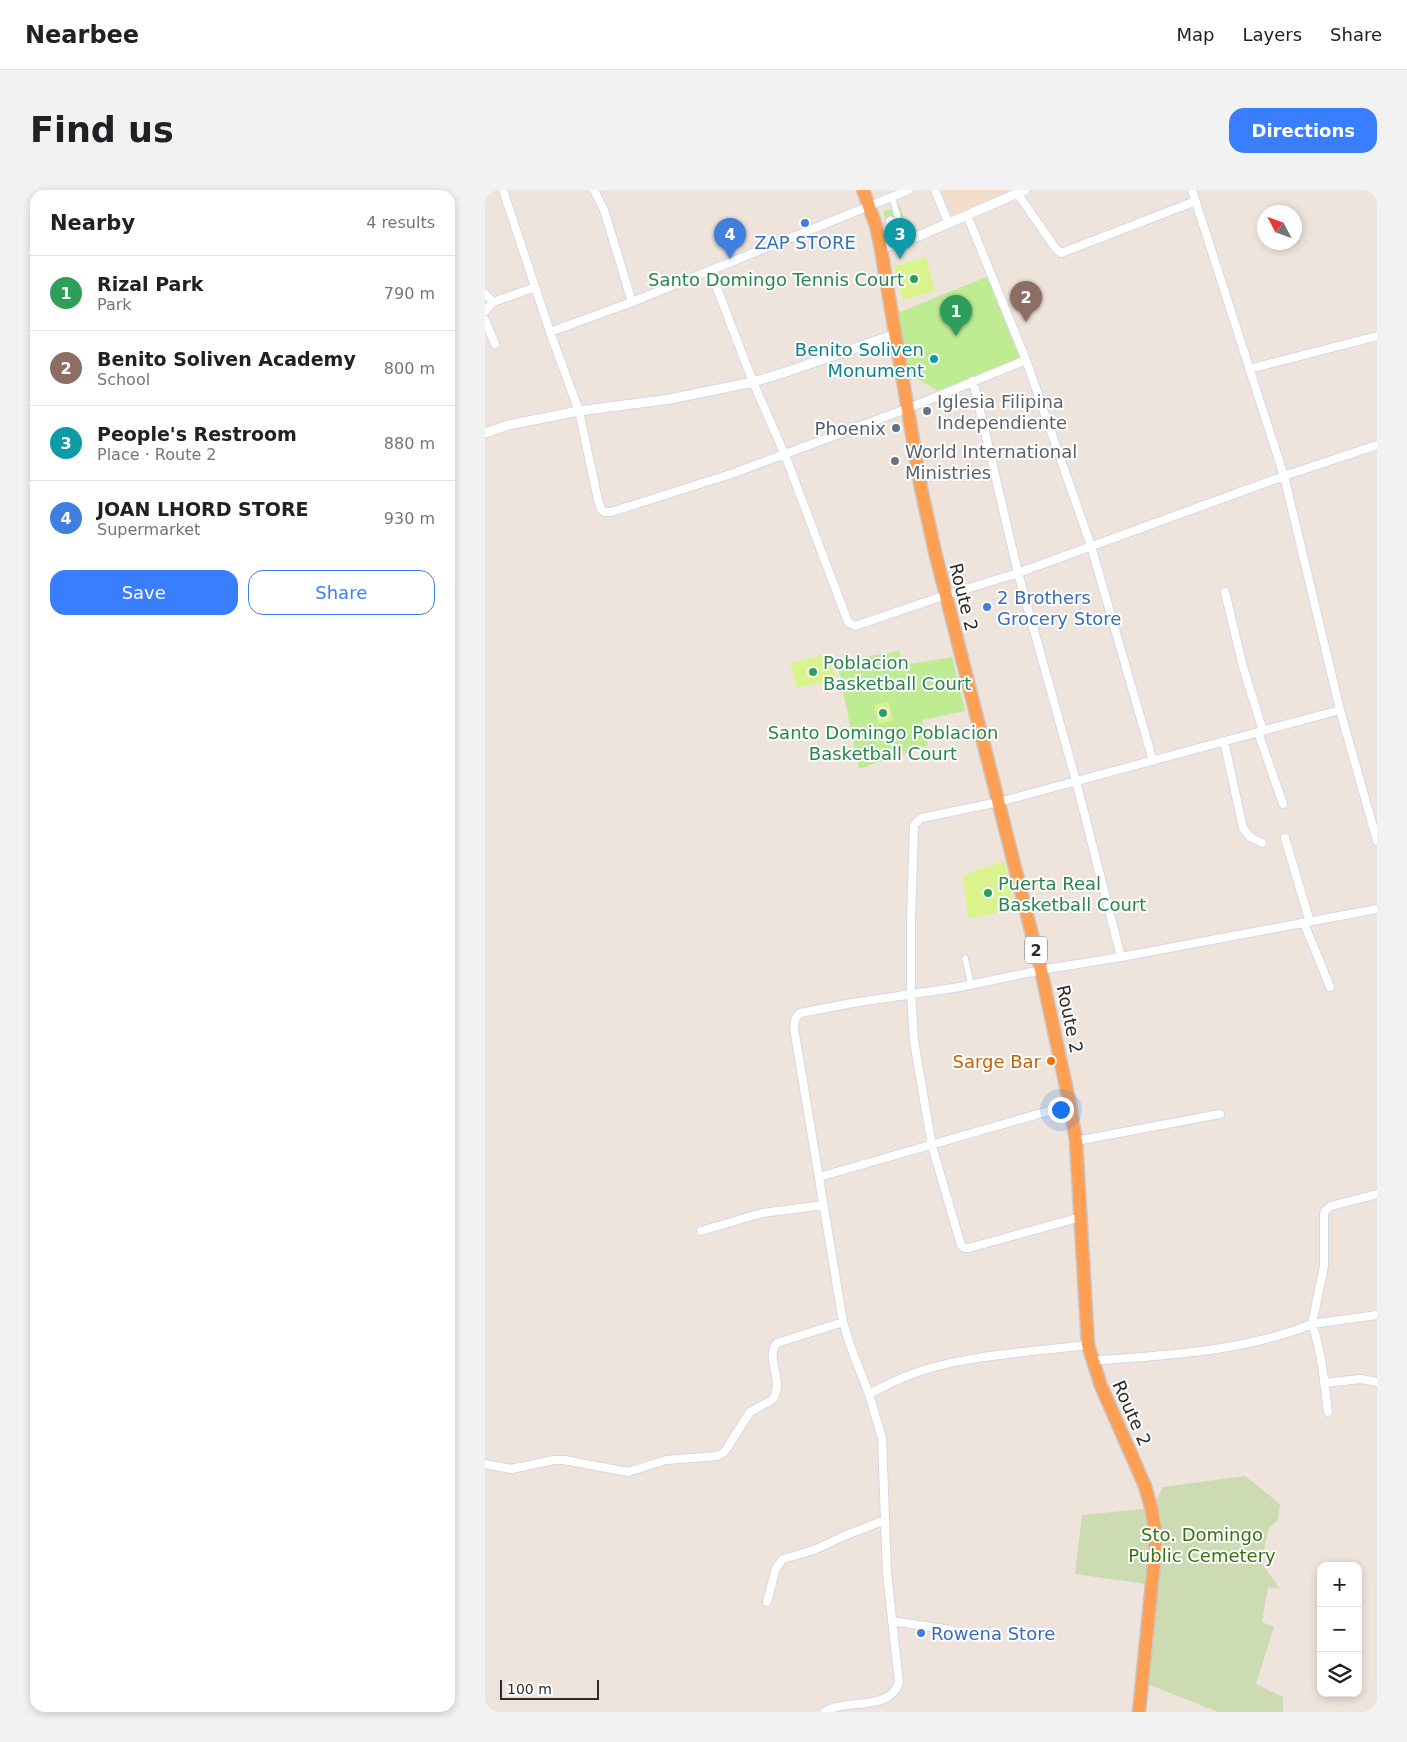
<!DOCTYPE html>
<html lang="en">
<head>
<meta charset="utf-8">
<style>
	:root { --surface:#fff; --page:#f2f2f2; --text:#202124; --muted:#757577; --line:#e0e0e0; --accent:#397eff }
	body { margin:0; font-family:"DejaVu Sans",sans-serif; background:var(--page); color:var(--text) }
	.controls { position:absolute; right:15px; bottom:15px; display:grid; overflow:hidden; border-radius:10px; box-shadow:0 2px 8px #0003 }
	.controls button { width:45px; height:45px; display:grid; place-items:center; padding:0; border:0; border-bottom:1px solid var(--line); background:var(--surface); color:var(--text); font:25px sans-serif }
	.compass { position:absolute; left:772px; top:15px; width:45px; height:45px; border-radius:50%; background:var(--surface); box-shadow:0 2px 8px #0003; rotate:311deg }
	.scale { position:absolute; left:15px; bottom:12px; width:99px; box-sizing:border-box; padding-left:5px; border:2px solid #2b2b2b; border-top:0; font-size:14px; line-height:18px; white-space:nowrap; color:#2b2b2b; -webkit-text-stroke:4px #fff; paint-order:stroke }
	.you { position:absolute; left:575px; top:919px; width:18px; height:18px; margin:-12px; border:4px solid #fff; border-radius:50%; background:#1a73e8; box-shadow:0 0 0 8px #1a73e833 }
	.badge { display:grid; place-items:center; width:32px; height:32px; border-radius:50%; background:var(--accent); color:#fff; font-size:16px; font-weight:700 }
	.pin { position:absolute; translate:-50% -41px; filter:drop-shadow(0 1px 2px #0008) }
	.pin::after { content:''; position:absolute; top:26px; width:18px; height:15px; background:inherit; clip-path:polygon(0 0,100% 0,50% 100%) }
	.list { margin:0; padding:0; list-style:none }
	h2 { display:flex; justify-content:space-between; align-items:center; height:65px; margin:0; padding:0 20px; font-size:21px }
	h2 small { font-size:16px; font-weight:400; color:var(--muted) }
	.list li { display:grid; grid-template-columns:32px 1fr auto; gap:15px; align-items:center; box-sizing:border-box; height:75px; padding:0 20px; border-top:1px solid var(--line) }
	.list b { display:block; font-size:19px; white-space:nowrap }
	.list p { margin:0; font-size:16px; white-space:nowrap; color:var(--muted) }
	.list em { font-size:16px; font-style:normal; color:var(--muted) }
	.actions { display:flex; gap:10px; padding:15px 20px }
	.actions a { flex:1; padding:11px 0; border:1px solid var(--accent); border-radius:15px; text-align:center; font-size:18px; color:var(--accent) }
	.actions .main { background:var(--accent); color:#fff }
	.icon { flex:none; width:28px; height:28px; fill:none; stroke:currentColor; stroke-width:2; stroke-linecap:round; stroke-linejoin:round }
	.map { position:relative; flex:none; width:892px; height:1522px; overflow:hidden; border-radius:15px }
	header { display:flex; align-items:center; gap:30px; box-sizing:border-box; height:70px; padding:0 25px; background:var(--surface); border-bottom:1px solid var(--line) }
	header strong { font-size:24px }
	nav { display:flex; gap:28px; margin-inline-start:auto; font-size:18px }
	.intro { display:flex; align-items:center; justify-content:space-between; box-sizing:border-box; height:120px; padding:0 30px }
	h1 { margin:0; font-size:35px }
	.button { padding:12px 22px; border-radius:15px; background:var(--accent); color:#fff; font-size:18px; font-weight:700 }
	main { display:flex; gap:30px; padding:0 30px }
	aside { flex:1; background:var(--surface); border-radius:15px; box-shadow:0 2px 8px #0003 }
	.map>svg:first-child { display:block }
	.education { fill:#f2deca }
	.green { fill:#bfeb92 }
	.cemetery { fill:#ccdbb1 }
	.pitch { fill:#d9f48d }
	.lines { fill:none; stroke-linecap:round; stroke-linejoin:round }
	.pedestrian-casing { stroke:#d1d8e6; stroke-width:8 }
	.minor-casing { stroke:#d1d8e6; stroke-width:10 }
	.tertiary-casing { stroke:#d1d8e6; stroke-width:11 }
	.trunk-casing { stroke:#c8c8c8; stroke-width:15 }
	.pedestrian { stroke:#fff; stroke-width:5.5 }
	.minor { stroke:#fff; stroke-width:8 }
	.tertiary { stroke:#fff; stroke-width:9 }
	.trunk { stroke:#ff9f54; stroke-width:12 }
	.shop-dot { fill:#3f7fe0; stroke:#fff; stroke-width:2 }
	.leisure-dot { fill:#2e9e5b; stroke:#fff; stroke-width:2 }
	.culture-dot { fill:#0f9aa8; stroke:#fff; stroke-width:2 }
	.worship-dot { fill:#6b7280; stroke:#fff; stroke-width:2 }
	.service-dot { fill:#5c6f8a; stroke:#fff; stroke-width:2 }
	.food-dot { fill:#e8710a; stroke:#fff; stroke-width:2 }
	.labels { text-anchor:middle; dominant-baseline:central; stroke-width:4; stroke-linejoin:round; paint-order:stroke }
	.shield { fill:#fff; stroke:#6b6b6b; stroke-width:1 }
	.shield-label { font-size:16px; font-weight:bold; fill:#2b2b2b }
	.shop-label { font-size:18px; fill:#366cbe; stroke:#fff; text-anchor:start }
	.leisure-label { font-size:18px; fill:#27864d; stroke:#fff; text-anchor:start }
	.culture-label { font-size:18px; fill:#0d838f; stroke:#fff; text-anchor:end }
	.worship-label { font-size:18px; fill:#5b616d; stroke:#fff; text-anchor:start }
	.service-label { font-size:18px; fill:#4e5e75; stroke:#fff; text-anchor:end }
	.street-label { font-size:18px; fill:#2b2b2b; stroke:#fff }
	.food-label { font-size:18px; fill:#c56008; stroke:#fff; text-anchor:end }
	.park-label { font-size:18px; fill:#367212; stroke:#fff }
</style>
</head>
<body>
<header>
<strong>Nearbee</strong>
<nav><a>Map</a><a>Layers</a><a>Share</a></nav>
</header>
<div class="intro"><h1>Find us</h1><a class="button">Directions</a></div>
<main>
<aside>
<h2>Nearby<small>4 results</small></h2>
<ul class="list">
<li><span class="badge" style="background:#2e9e5b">1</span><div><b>Rizal Park</b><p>Park</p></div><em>790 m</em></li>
<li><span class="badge" style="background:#8d6e63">2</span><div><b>Benito Soliven Academy</b><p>School</p></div><em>800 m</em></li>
<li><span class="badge" style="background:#0f9aa8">3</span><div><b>People's Restroom</b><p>Place · Route 2</p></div><em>880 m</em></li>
<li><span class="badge" style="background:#3f7fe0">4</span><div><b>JOAN LHORD STORE</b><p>Supermarket</p></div><em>930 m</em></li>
</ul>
<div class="actions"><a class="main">Save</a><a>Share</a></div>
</aside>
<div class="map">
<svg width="892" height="1522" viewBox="0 0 892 1522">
	<rect width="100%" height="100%" fill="#efe4dc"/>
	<path class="education" d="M454,0H529L465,26Z"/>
	<path class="green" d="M415,16L423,42L406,47L398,21Z
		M504,86L538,168L453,201L419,181L410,124Z
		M414,461L418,475L467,467L480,521L437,530L443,555L374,579L352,472Z"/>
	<path class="cemetery" d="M760,1286L795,1314L793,1330L784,1338L776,1372L795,1399L783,1397L777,1432L789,1437L771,1494L798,1507V1522H733L660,1493L668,1395L590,1384L597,1325L667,1318L678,1297Z"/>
	<path class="pitch" d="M441,67L450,101L418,110L409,76Z
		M344,463L351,490L312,498L305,474Z
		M404,512L408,530L393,534L389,515Z
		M520,671L529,721L483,728L478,685Z"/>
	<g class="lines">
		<g class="pedestrian-casing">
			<path id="pedestrian" d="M407,7L413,28
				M403.5 32a2.5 2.5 0 1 1 5 0a2.5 2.5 0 1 1-5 0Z
				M412,31L418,52
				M480,768L486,795"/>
		</g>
		<g class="minor-casing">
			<path id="minor" d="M18,0L65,142L94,221L113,310L116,319L119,322H126L249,283L424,218L541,170
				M109,0L119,20L147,112
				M450,0L463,32
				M707,0L799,286L855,520L892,651
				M532,3L571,59L576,63L711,11
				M482,25L541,170L606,356L668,571
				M225,80L268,192L300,265L363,432L370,436L461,405L533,383L799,286L892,255
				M0,104L8,112
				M0,121L8,112L50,97
				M0,130L10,154
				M65,142L147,112L424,0
				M764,179L892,146
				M488,191L533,383L591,591L636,767
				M740,402L758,477L778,541
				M773,542L798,614
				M739,551L758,638L765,647L777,653
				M800,648L825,732
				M819,733L845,797
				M591,951L735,924
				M334,987L585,915
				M596,1027L484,1058H480L476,1055L447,956L429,851L426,804V730L429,635L436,628L514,612L855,520
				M216,1041L277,1023L339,1015
				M607,1171C681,1165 757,1162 827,1134L839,1076V1025L840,1021L846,1016L892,1004
				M839,1193L876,1189L892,1192
				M384,1204C396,1198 409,1191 422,1186C474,1165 547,1162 603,1155
				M843,1222C839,1192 837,1162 827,1134L892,1125
				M0,1274L26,1279L69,1270H79L143,1282L181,1270L232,1266L238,1263L242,1258L265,1222L287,1210C301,1193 279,1168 292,1153L358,1132
				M282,1412L291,1378L298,1369L329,1360L359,1346L400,1330
				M407,1431L466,1440
				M339,1522C360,1508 404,1522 414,1493L402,1383L397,1248L384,1204L365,1155L358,1132L309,838C309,832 310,827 315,823L367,813L475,797L556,780L636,767L892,719"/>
		</g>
		<g class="tertiary-casing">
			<path id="tertiary" d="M396,59L436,45L540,0
				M0,243L23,235L94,221L185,209L268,192L301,182L411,144"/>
		</g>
		<g class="trunk-casing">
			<path id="trunk" d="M378,0L391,36L396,59L436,298L450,362L556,780L585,915L591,951L603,1155L616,1196L660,1296L666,1317L670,1340V1363L654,1522"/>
		</g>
		<use href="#pedestrian" class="pedestrian"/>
		<use href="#minor" class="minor"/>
		<use href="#tertiary" class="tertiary"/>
		<use href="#trunk" class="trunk"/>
	</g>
	<g class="shop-dot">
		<circle cx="320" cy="33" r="5"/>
		<circle cx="502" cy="417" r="5"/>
		<circle cx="436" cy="1443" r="5"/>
	</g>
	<g class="leisure-dot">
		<circle cx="429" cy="89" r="5"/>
		<circle cx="328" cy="482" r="5"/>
		<circle cx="398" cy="523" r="5"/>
		<circle cx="503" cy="703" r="5"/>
	</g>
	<circle class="culture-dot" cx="449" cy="169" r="5"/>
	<g class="worship-dot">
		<circle cx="442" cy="221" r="5"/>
		<circle cx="410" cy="271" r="5"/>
	</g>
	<circle class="service-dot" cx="411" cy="238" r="5"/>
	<circle class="food-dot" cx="566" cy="871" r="5"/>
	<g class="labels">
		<rect class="shield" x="540" y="746.5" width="22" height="27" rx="4"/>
		<g class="shield-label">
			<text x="551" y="760">2</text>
		</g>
		<g class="shop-label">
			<text x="320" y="52" text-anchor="middle">ZAP STORE</text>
			<text x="512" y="407">2 Brothers<tspan x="512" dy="21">Grocery Store</tspan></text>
			<text x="446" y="1443">Rowena Store</text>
		</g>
		<g class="leisure-label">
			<text x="419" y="89" text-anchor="end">Santo Domingo Tennis Court</text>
			<text x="338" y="472">Poblacion<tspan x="338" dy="21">Basketball Court</tspan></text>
			<text x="398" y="542" text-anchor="middle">Santo Domingo Poblacion<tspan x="398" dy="21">Basketball Court</tspan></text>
			<text x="513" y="693">Puerta Real<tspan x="513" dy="21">Basketball Court</tspan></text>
		</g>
		<g class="culture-label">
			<text x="439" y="159">Benito Soliven<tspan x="439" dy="21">Monument</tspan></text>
		</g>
		<g class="worship-label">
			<text x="452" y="211">Iglesia Filipina<tspan x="452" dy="21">Independiente</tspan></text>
			<text x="420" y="261">World International<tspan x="420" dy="21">Ministries</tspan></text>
		</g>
		<g class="service-label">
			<text x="401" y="238">Phoenix</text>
		</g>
		<g class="street-label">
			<text transform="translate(479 407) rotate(76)">Route 2</text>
			<text transform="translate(585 829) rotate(78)">Route 2</text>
			<text transform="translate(647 1223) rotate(66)">Route 2</text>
		</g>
		<g class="food-label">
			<text x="556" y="871">Sarge Bar</text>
		</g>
		<g class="park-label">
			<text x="717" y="1344">Sto. Domingo<tspan x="717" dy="21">Public Cemetery</tspan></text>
		</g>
	</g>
</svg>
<div class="controls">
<button>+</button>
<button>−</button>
<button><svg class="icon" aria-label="layers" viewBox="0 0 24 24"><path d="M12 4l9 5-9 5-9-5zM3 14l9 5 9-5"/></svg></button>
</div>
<svg class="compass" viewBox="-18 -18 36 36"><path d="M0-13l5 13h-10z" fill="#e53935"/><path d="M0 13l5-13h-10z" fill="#757577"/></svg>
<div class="scale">100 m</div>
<div class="you"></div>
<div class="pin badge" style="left:471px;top:146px;background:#2e9e5b">1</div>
<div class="pin badge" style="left:541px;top:132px;background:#8d6e63">2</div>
<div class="pin badge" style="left:415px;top:69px;background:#0f9aa8">3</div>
<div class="pin badge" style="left:245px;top:69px;background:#3f7fe0">4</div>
</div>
</main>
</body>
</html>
